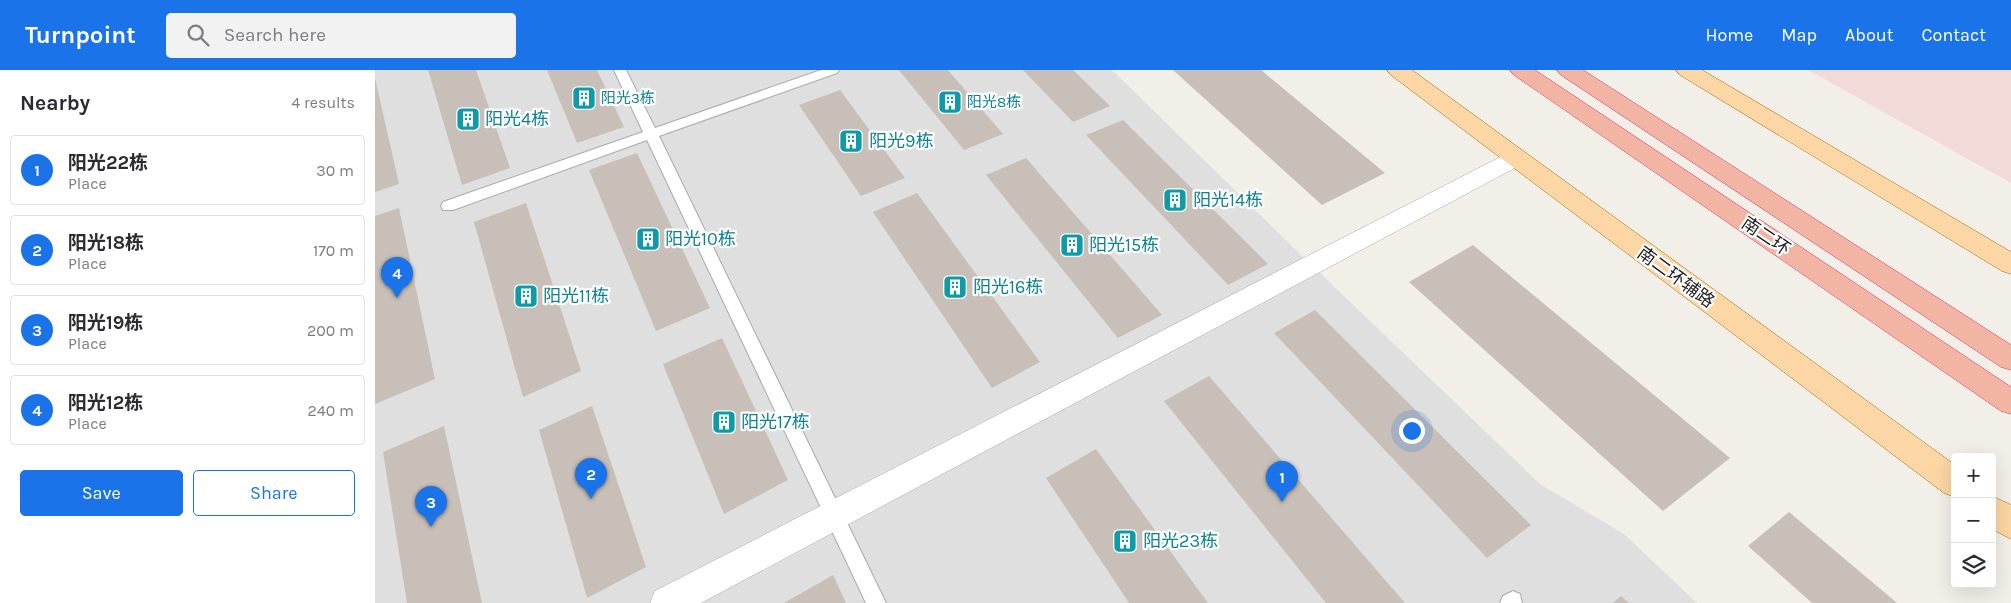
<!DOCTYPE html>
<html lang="en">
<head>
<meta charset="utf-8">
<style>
	:root { --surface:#fff; --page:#f2f2f3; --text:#2b2b33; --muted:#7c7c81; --line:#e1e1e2; --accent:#1a73e8 }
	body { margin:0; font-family:Karla,"Noto Sans SC",sans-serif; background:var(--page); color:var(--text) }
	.controls { position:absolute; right:15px; bottom:15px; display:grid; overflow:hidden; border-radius:5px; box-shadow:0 5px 20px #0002 }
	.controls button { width:45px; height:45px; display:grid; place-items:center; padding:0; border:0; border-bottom:1px solid var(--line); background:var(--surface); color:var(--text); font:25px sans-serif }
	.you { position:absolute; left:1036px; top:360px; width:18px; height:18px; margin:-12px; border:4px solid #fff; border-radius:50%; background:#1a73e8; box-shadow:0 0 0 8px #1a73e833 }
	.badge { display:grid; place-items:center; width:32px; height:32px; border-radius:50%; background:var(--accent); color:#fff; font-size:16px; font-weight:700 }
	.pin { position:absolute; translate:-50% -41px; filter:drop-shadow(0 1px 2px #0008) }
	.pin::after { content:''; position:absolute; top:26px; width:18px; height:15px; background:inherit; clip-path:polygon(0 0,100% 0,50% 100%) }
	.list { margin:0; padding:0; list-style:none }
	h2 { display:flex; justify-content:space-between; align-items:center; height:65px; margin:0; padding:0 20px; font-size:21px }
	h2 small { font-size:16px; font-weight:400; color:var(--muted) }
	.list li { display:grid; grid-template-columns:32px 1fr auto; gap:15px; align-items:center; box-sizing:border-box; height:70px; margin:0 10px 10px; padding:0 10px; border:1px solid var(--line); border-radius:5px }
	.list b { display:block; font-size:19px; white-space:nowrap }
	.list p { margin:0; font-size:16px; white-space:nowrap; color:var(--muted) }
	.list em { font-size:16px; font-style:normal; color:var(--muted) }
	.actions { display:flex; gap:10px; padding:15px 20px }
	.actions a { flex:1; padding:11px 0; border:1px solid var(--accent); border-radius:5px; text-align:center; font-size:18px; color:var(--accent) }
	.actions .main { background:var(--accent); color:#fff }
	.icon { flex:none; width:28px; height:28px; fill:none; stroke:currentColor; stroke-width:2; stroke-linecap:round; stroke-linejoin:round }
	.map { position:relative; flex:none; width:1636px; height:533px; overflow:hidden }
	header { display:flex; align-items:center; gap:30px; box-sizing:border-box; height:70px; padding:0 25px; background:var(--accent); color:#fff }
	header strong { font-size:24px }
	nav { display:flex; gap:28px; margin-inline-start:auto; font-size:18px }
	.search { width:350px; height:45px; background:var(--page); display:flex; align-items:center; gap:12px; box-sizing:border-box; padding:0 18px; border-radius:5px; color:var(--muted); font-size:19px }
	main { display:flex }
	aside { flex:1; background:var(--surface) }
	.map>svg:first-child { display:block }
	.residential { fill:#e0dfdf }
	.commercial { fill:#f2dad9 }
	.building { fill:#c7bfb8 }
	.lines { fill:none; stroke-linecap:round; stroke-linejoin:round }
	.service-casing { stroke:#a9a9a9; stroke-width:2 }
	.minor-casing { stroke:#a9a9a9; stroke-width:1 }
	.primary-casing { stroke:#a06b00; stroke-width:1 }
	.trunk-casing { stroke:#dc2a67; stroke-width:1 }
	.service { fill:#fff; fill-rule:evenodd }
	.minor { fill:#fff; fill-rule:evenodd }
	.primary { fill:#fcd6a4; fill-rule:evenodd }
	.trunk { fill:#f2b4a3; fill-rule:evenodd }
	.labels { text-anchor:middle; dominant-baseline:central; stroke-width:4.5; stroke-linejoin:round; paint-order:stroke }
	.far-culture-label { font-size:15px; fill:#0d838f; stroke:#fff; text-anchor:start }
	.culture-label { font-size:18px; fill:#0d838f; stroke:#fff; text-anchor:start }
	.street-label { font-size:18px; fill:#222; stroke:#fff }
</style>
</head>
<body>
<header>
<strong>Turnpoint</strong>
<div class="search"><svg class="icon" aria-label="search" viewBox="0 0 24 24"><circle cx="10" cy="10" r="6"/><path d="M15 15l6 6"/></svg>Search here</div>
<nav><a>Home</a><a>Map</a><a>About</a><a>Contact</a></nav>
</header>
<main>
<aside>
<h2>Nearby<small>4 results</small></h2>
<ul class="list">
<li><span class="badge">1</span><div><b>阳光22栋</b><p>Place</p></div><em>30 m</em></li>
<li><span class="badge">2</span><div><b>阳光18栋</b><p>Place</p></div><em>170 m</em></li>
<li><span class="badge">3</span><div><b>阳光19栋</b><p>Place</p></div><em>200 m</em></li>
<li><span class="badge">4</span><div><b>阳光12栋</b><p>Place</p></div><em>240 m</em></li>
</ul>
<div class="actions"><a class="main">Save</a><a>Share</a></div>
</aside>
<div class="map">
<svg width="1636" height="533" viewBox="0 0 1636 533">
	<rect width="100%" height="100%" fill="#f2efe9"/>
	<path class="residential" d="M0,0H737L921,180L1165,414L1249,464L1322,533H0Z"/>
	<path class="commercial" d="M1433,0H1636V113Z"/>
	<path class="building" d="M53,0H101L135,98L87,115Z
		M172,0H222L249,57L202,73Z
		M524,0H573L628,64L589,80Z
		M648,0H698L735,36L698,52Z
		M798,0H886L1010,103L947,135Z
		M0,8L24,114L0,122Z
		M465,20L530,108L486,126L424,35Z
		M748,50L893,194L853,215L711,65Z
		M262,83L335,238L281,261L214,100Z
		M651,88L787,245L743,268L611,105Z
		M542,123L665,292L617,318L498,142Z
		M151,133L206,301L148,327L99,152Z
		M24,138L60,309L0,334V146Z
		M1098,175L1355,388L1288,441L1034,212Z
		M940,240L1156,455L1112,488L899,263Z
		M347,268L413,410L349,444L288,294Z
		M834,306L1030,533H951L789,331Z
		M217,336L271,497L212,528L164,360Z
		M69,356L107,533H32L8,382Z
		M721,379L833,533H754L671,408Z
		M1414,442L1522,533H1437L1373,476Z
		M458,505L471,533H409Z
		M1246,526L1254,533H1238Z"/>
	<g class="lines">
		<g class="service-casing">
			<path id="service" d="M239,0H251L280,58L446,0H464L462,3L284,66L511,533H491L272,70L78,140H68L66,136L68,132L268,62Z
				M1138,521L1145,524L1147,533H1125L1128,526Z"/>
		</g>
		<g class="minor-casing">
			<path id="minor" d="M1141,80L1149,83L1153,88L1149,93L326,533H275L280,521L1133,83Z"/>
		</g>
		<g class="primary-casing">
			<path id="primary" d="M1012,0H1037L1580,395V427L1569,423L1016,5Z
				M1301,0H1327L1636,182V204L1627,201L1305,5Z
				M1617,426L1636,435V469L1617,459Z"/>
		</g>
		<g class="trunk-casing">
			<path id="trunk" d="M1135,0H1160L1636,317V344L1626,341L1139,5Z
				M1182,0H1208L1636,275V300L1626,297L1186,5Z"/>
		</g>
		<use href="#service" class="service"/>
		<use href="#minor" class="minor"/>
		<use href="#primary" class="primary"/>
		<use href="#trunk" class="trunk"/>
	</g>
	<defs>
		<g id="building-square" transform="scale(1.25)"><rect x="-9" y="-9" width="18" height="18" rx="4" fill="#0f9aa8" stroke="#fff"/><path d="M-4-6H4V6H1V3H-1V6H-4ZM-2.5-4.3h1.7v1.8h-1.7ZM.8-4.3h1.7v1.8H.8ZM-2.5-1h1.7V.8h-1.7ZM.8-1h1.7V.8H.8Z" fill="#fff"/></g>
	</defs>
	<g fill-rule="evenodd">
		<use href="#building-square" x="209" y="28"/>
		<use href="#building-square" x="575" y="32"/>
		<use href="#building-square" x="93" y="49"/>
		<use href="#building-square" x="476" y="71"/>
		<use href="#building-square" x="800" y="130"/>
		<use href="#building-square" x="273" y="169"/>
		<use href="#building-square" x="697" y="175"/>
		<use href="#building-square" x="580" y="217"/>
		<use href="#building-square" x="151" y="226"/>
		<use href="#building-square" x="349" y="352"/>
		<use href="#building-square" x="750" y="471"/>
	</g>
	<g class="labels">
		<g class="far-culture-label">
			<text x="226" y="28">阳光3栋</text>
			<text x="592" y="32">阳光8栋</text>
		</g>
		<g class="culture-label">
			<text x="110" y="49">阳光4栋</text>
			<text x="494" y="71">阳光9栋</text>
			<text x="818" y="130">阳光14栋</text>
			<text x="290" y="169">阳光10栋</text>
			<text x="714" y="175">阳光15栋</text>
			<text x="598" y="217">阳光16栋</text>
			<text x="168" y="226">阳光11栋</text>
			<text x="366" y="352">阳光17栋</text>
			<text x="768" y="471">阳光23栋</text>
		</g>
		<g class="street-label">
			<text transform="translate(1391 166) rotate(34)">南二环</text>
			<text transform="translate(1301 207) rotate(36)">南二环辅路</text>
		</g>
	</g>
</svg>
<div class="controls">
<button>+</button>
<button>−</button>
<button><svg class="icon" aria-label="layers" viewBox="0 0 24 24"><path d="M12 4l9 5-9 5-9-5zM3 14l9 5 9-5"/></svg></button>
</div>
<div class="you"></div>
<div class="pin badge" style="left:907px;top:432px">1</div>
<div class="pin badge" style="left:216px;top:429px">2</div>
<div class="pin badge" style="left:56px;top:457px">3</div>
<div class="pin badge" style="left:22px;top:228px">4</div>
</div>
</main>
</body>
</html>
